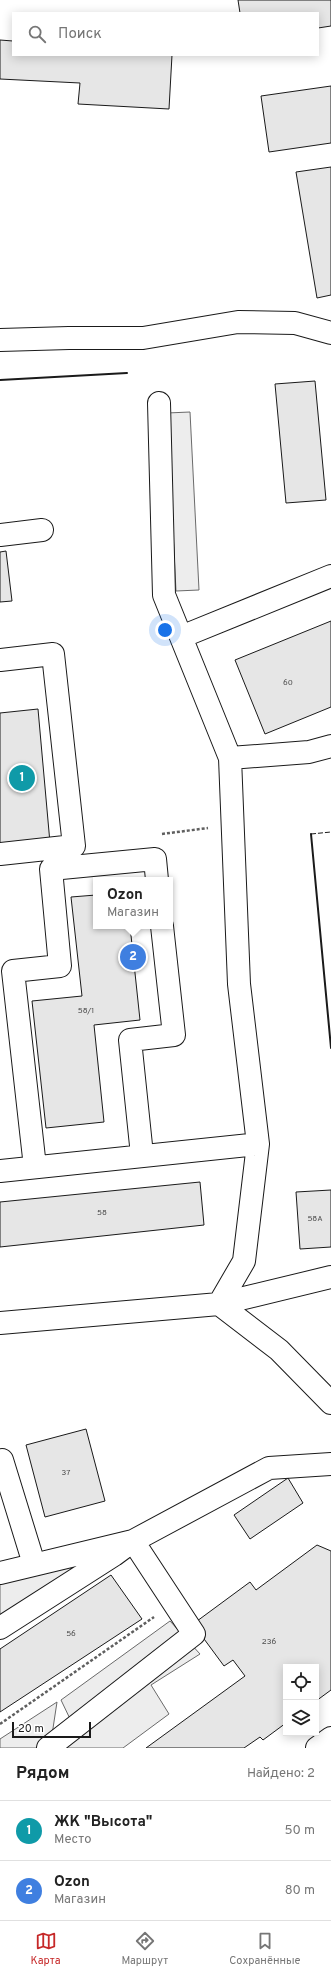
<!DOCTYPE html>
<html lang="ru">
<head>
<meta charset="utf-8">
<style>
	:root { --surface:#fff; --page:#f6f6f6; --text:#222; --muted:#767676; --line:#e0e0e0; --accent:#c62828 }
	body { margin:0; font-family:Overpass,sans-serif; background:var(--page); color:var(--text) }
	.controls { position:absolute; right:12px; bottom:12px; display:grid; overflow:hidden; border-radius:0px; box-shadow:0 2px 10px #0003 }
	.controls button { width:36px; height:36px; display:grid; place-items:center; padding:0; border:0; border-bottom:1px solid var(--line); background:var(--surface); color:var(--text); font:20px sans-serif }
	.scale { position:absolute; left:12px; bottom:10px; width:79px; box-sizing:border-box; padding-left:4px; border:2px solid #1a1a1a; border-top:0; font-size:11px; line-height:14px; white-space:nowrap; color:#1a1a1a; -webkit-text-stroke:3px #fff; paint-order:stroke }
	.you { position:absolute; left:165px; top:630px; width:14px; height:14px; margin:-10px; border:3px solid #fff; border-radius:50%; background:#1a73e8; box-shadow:0 0 0 6px #1a73e833 }
	.badge { display:grid; place-items:center; width:26px; height:26px; border-radius:50%; background:var(--accent); color:#fff; font-size:13px; font-weight:700 }
	.pin { position:absolute; translate:-50% -50%; border:2px solid #fff; box-shadow:0 1px 4px #0006 }
	.popup { position:absolute; left:93px; top:877px; width:80px; height:52px; box-sizing:border-box; display:grid; place-content:center; border-radius:0px; background:var(--surface); filter:drop-shadow(0 1px 3px #0005); font-size:13px; white-space:nowrap; color:var(--muted) }
	.popup b { font-size:15px; color:var(--text) }
	.popup::after { content:''; position:absolute; left:50%; top:100%; margin-left:-8px; border:8px solid transparent; border-top-color:var(--surface) }
	.list { margin:0; padding:0; list-style:none }
	h2 { display:flex; justify-content:space-between; align-items:center; height:52px; margin:0; padding:0 16px; font-size:17px }
	h2 small { font-size:13px; font-weight:400; color:var(--muted) }
	.list li { display:grid; grid-template-columns:26px 1fr auto; gap:12px; align-items:center; box-sizing:border-box; height:60px; padding:0 16px; border-top:1px solid var(--line) }
	.list b { display:block; font-size:15px; white-space:nowrap }
	.list p { margin:0; font-size:13px; white-space:nowrap; color:var(--muted) }
	.list em { font-size:13px; font-style:normal; color:var(--muted) }
	.icon { flex:none; width:22px; height:22px; fill:none; stroke:currentColor; stroke-width:2; stroke-linecap:round; stroke-linejoin:round }
	.map { position:relative; flex:none; width:331px; height:1748px; overflow:hidden }
	.search { position:absolute; background:var(--surface); box-shadow:0 2px 10px #0003; left:12px; right:12px; top:12px; height:44px; display:flex; align-items:center; gap:10px; box-sizing:border-box; padding:0 14px; border-radius:0px; color:var(--muted); font-size:15px }
	.sheet { height:172px; background:var(--surface) }
	nav { display:flex; justify-content:space-around; align-items:center; box-sizing:border-box; height:56px; border-top:1px solid var(--line); background:var(--surface); font-size:11px; color:var(--muted) }
	nav a { display:grid; justify-items:center; gap:2px }
	nav .on { color:var(--accent) }
	.map>svg:first-child { display:block }
	.built { fill:#ededed; stroke:#6a6a6a }
	.building { fill:#e6e6e6; stroke:#1a1a1a }
	.lines { fill:none; stroke-linecap:round; stroke-linejoin:round }
	.minor-casing { stroke:#1a1a1a; stroke-width:24 }
	.path { stroke:#5f5f5f; stroke-width:2.5; stroke-dasharray:3 2; stroke-linecap:butt }
	.minor { stroke:#fff; stroke-width:22 }
	.fence { stroke:#1a1a1a; stroke-width:1; stroke-dasharray:5 2; stroke-linecap:butt }
	.wall { stroke:#1a1a1a; stroke-width:2 }
	.labels { text-anchor:middle; dominant-baseline:central; stroke-width:3; stroke-linejoin:round; paint-order:stroke }
	.number-label { font-size:8px; fill:#4d4d4d }
</style>
</head>
<body>
<div class="map">
<svg width="331" height="1748" viewBox="0 0 331 1748">
	<rect width="100%" height="100%" fill="#fff"/>
	<path class="built" d="M190,412L199,590L176,591L167,413Z
		M91,1557L0,1615V1584Z
		M170,1621L200,1654L151,1685L169,1714L123,1748H65L72,1723L61,1700Z
		M57,1702L50,1748H0V1739Z"/>
	<path class="building" d="M238,0H331V26L318,28V13H240Z
		M0,40L13,41V55H172L169,109L78,104L80,83L0,79Z
		M331,86V143L269,152L261,96Z
		M331,167V295L317,298L296,172Z
		M315,381L326,500L286,503L275,384Z
		M6,551L12,601L0,602V552Z
		M331,621V707L265,734L235,660Z
		M38,709L50,843L0,847V713Z
		M96,895V926H130L140,1020L94,1025L104,1122L46,1128L32,1001L82,996L71,897Z
		M200,1182L204,1225L0,1247V1202Z
		M331,1190V1247L300,1249L296,1192Z
		M86,1429L105,1501L45,1517L26,1445Z
		M288,1478L303,1503L250,1539L234,1515Z
		M317,1545L331,1551V1690L316,1701V1667H286V1723L263,1740L260,1737L244,1748H146L245,1676L233,1660L224,1666L193,1624L250,1582L256,1590Z
		M111,1575L142,1619L0,1712V1649Z"/>
	<g class="lines">
		<g class="minor-casing">
			<path id="minor" d="M0,340L69,338H143L238,322L295,323L331,333
				M159,403L164,595L230,758
				M0,535L42,530
				M181,637L331,576
				M0,660L53,654L74,846L0,854
				M258,1144L239,984L230,758L309,752L331,746
				M142,1155L130,1040L174,1035L162,926
				M35,1167L13,971L60,966L51,869L155,859L157,880
				M0,1171L258,1144L244,1261L219,1304
				M219,1304L331,1277
				M0,1323L219,1304L279,1350L331,1403
				M2,1460L34,1564
				M0,1573L133,1541L194,1634L48,1748
				M0,1628L114,1555L133,1541L269,1468L331,1464
				M317,1748L331,1738"/>
		</g>
		<path class="path" d="M162,834L208,828
			M0,1724L154,1617"/>
		<use href="#minor" class="minor"/>
		<path class="fence" d="M311,834L331,832"/>
		<path class="wall" d="M0,380L127,373
			M311,834L331,1048"/>
	</g>
	<g class="labels">
		<g class="number-label">
			<text x="288" y="683">60</text>
			<text x="86" y="1011">58/1</text>
			<text x="102" y="1213">58</text>
			<text x="315" y="1219">58А</text>
			<text x="66" y="1473">37</text>
			<text x="71" y="1634">56</text>
			<text x="269" y="1642">236</text>
		</g>
	</g>
</svg>
<div class="controls">
<button><svg class="icon" aria-label="locate" viewBox="0 0 24 24"><circle cx="12" cy="12" r="6"/><path d="M12 2v4M12 18v4M2 12h4M18 12h4"/></svg></button>
<button><svg class="icon" aria-label="layers" viewBox="0 0 24 24"><path d="M12 4l9 5-9 5-9-5zM3 14l9 5 9-5"/></svg></button>
</div>
<div class="scale">20 m</div>
<div class="you"></div>
<div class="pin badge" style="left:22px;top:778px;background:#0f9aa8">1</div>
<div class="pin badge" style="left:133px;top:957px;background:#3f7fe0">2</div>
<div class="popup"><b>Ozon</b>Магазин</div>
<div class="search"><svg class="icon" aria-label="search" viewBox="0 0 24 24"><circle cx="10" cy="10" r="6"/><path d="M15 15l6 6"/></svg>Поиск</div>
</div>
<section class="sheet">
<h2>Рядом<small>Найдено: 2</small></h2>
<ul class="list">
<li><span class="badge" style="background:#0f9aa8">1</span><div><b>ЖК &quot;Высота&quot;</b><p>Место</p></div><em>50 m</em></li>
<li><span class="badge" style="background:#3f7fe0">2</span><div><b>Ozon</b><p>Магазин</p></div><em>80 m</em></li>
</ul>
</section>
<nav>
<a class="on"><svg class="icon" aria-label="map" viewBox="0 0 24 24"><path d="M3 6l6-2 6 2 6-2v14l-6 2-6-2-6 2zM9 4v14M15 6v14"/></svg>Карта</a>
<a><svg class="icon" aria-label="directions" viewBox="0 0 24 24"><path d="M12 3l9 9-9 9-9-9zM9 14v-3h6M13 9l2 2-2 2"/></svg>Маршрут</a>
<a><svg class="icon" aria-label="saved" viewBox="0 0 24 24"><path d="M7 4h10v16l-5-4-5 4z"/></svg>Сохранённые</a>
</nav>
</body>
</html>
